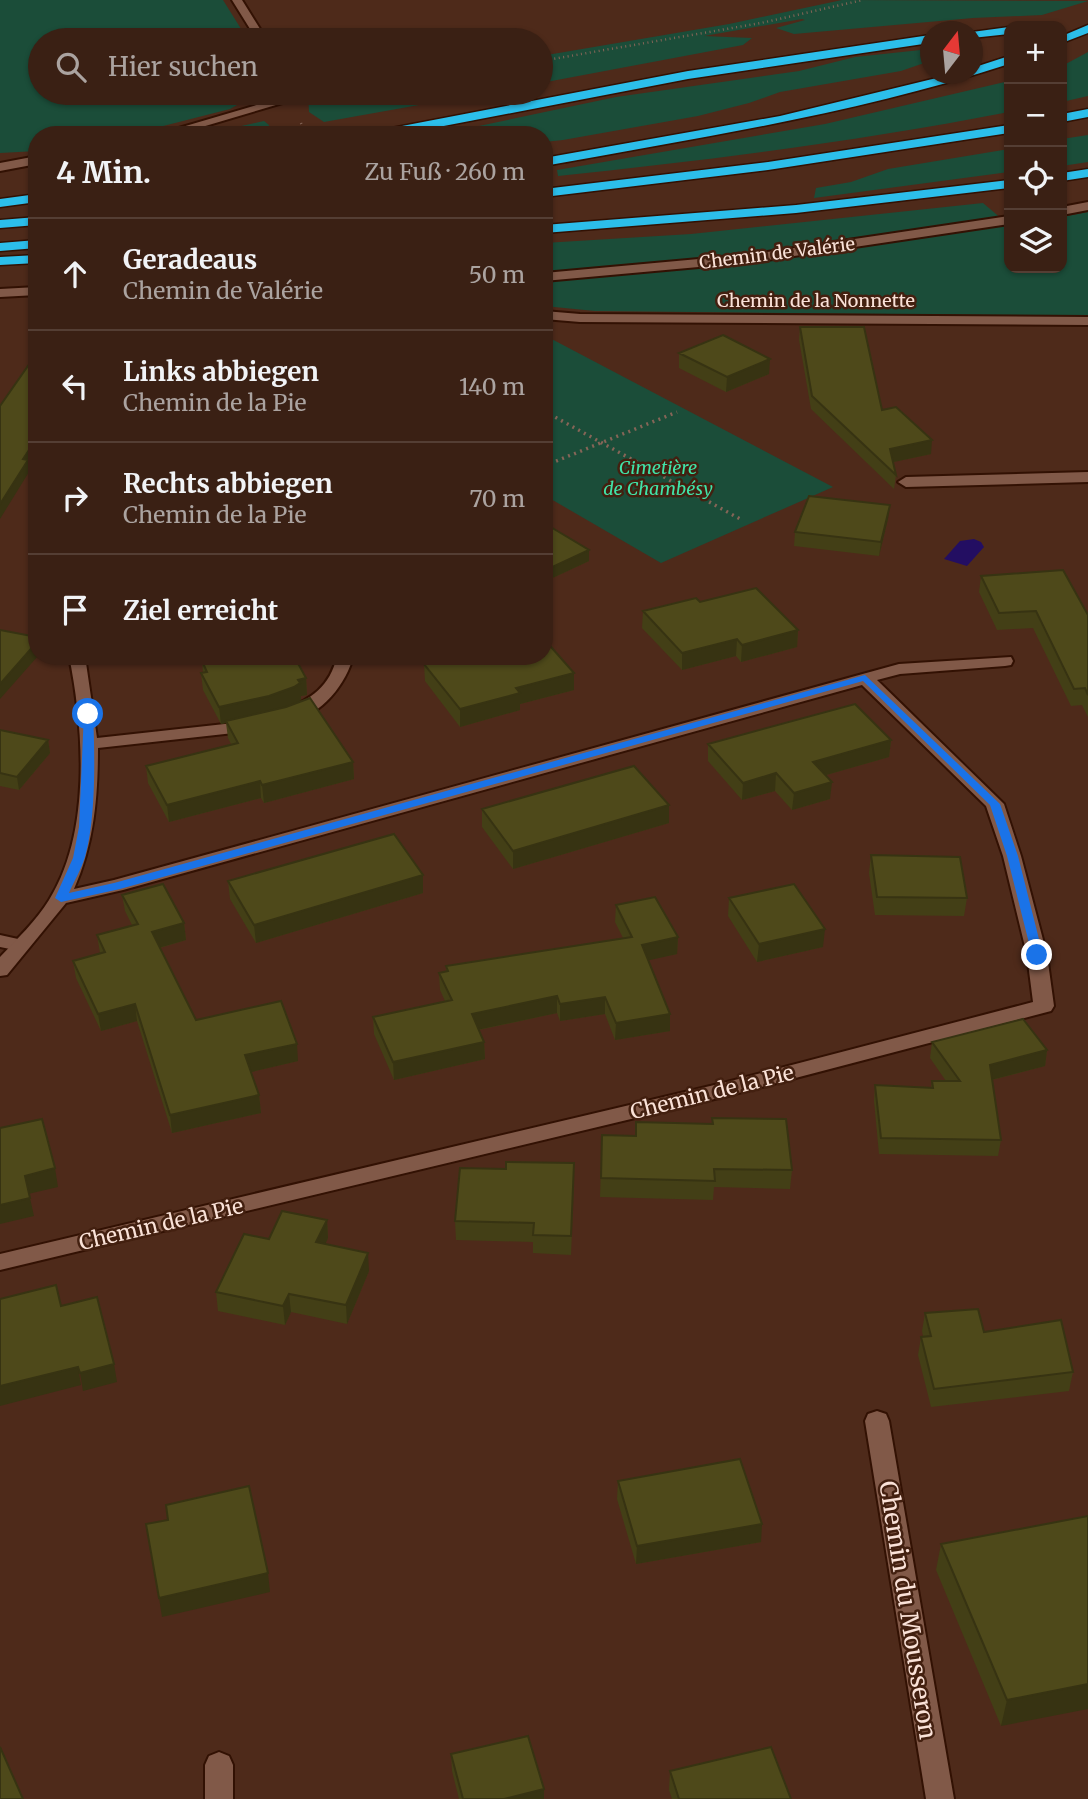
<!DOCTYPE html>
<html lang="de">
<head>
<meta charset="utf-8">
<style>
	:root { --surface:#3a2014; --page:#452d22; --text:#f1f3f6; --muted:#aba3a0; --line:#543e34 }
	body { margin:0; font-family:Merriweather,serif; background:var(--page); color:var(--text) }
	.controls { position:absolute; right:21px; top:21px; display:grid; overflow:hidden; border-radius:14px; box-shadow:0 2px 5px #0004 }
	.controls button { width:63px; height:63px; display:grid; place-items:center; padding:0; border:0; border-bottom:2px solid var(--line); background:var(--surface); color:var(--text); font:35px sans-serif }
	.compass { position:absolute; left:920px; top:21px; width:63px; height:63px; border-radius:50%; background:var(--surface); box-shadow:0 2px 5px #0004; rotate:16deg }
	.stop { position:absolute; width:21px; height:21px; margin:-16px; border:5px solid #1a73e8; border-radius:50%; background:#fff }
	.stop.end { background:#1a73e8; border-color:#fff; box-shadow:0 2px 7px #0008 }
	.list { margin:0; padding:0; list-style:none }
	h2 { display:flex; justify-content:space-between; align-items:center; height:91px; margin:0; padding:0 28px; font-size:30px }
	h2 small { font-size:23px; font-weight:400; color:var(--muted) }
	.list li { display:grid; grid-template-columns:46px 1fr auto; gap:21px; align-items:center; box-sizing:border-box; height:112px; padding:0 28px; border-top:2px solid var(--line) }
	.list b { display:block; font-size:26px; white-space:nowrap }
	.list p { margin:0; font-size:23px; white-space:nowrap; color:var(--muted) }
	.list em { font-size:23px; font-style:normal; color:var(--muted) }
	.icon { flex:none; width:38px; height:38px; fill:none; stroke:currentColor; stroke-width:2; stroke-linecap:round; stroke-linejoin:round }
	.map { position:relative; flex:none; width:1088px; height:1799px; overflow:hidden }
	.search { position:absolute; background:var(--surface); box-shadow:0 2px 5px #0004; left:28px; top:28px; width:525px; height:77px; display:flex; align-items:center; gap:18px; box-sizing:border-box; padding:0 24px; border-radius:38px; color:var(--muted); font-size:26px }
	.panel { position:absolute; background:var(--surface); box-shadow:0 2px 5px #0004; left:28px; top:126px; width:525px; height:539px; border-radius:28px }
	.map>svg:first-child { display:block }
	.green { fill:#1b4d39 }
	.water { fill:#230e62 }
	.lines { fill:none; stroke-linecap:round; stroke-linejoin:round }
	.service-casing { stroke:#321103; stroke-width:4 }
	.minor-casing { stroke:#321103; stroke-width:4 }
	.motorway-casing { stroke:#321103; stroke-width:3 }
	.path-far1 { stroke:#856557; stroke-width:2.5; stroke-dasharray:1 3.5; stroke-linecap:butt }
	.path { stroke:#856557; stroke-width:3.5; stroke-dasharray:2 4.5; stroke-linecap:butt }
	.service { fill:#815948; fill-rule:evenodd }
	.minor { fill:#815948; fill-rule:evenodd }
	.motorway { fill:#2cbeea; fill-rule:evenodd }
	.wall { fill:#433f16 }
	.shaded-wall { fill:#373312 }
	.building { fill:#4e491a; stroke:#373312; stroke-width:2 }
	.route { fill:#1a73e8 }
	.labels { text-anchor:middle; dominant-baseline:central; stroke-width:5; stroke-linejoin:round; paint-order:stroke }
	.far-street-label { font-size:18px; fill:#fae2d8; stroke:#432010 }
	.far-park-label { font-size:18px; font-style:italic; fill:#40e4a9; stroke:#432010 }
	.street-label { font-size:21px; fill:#fae2d8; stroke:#432010 }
	.near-street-label { font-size:24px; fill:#fae2d8; stroke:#432010 }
</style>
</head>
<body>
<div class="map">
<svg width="1088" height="1799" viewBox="0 0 1088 1799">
	<rect width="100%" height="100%" fill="#4e2a1a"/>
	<path class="green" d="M0,0H223L248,40H40V93H258L230,109L128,135H37V151L0,153Z
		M842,0L1088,1L1042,15L973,18L794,34L776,28L805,20L802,19L704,36L752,38L743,45L541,83V56L729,24Z
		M930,49V61L901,71L780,92L749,103L698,116L563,140L544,142V135H436L616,97L799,71L855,57Z
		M1088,52V96L1062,102V66Z
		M1009,81V112C860,141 710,160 558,176L557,170L825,124Z
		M308,93H486L324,122L309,112Z
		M264,121L269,125L268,130L255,135H201Z
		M1088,135V162L1062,166V139Z
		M1009,149V172L814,198L816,188L851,182L888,169Z
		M983,203L1009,225V268H1062V217L1088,212V316L595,311L544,306V243L691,234Z
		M544,335L833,487L661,563L544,495Z"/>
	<path class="water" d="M974,539L981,542L984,547L967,566L944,559L960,541Z"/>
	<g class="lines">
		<g class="service-casing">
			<path id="service" d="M0,935L27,941L30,945L27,949L20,951L0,947Z"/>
		</g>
		<g class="minor-casing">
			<path id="minor" d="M232,0H242L267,40H257Z
				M282,93H294L296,99L175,135H155L284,97Z
				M37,156V164L0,171V163Z
				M1088,202V210L1062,215V207Z
				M1009,216V224L754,262L544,281V273L754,254Z
				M37,287V295L0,297V289Z
				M544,311L580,314L1088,317V325L580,322L544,319Z
				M1088,472V482L906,487L898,482L906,477Z
				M69,656H85L97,738L252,721L261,726L252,731L98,748C98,797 94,844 74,889L114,880L899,664L1011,657L1013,661L1011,665L1005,666L900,674L877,680L1004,804L1021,856L1047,955L1054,1006L1051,1011L727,1096L0,1270V1254L727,1082L1033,1002L1027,955L1003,856L986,806L862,685L123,890L66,903L7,975L0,976V957C17,939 36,921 49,900C91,833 84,730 69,656Z
				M337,656H353C348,683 315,725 284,718L281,714L284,710C311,699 330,687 337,656Z
				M877,1411L886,1414L889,1421L954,1799H926L865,1421L868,1414Z
				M219,1752L229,1756L233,1765V1799H205V1765L209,1756Z"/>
		</g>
		<g class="motorway-casing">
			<path id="motorway" d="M1088,25V33L1062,43V36Z
				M1009,27V34L972,38V32Z
				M930,35V43L688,79L397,135H370L376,131L688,71Z
				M1009,56V64C859,113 700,138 544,166V158L780,116L953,74H972V68Z
				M1088,109V117L1062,122V114Z
				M1009,125V133L768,170L544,197V189L768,162Z
				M1088,169V177L1062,181V173Z
				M1009,180V188L796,213L544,233V225L796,205Z
				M37,194V202L0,207V199Z
				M37,217V225L0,228V220Z
				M37,240V248L0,251V243Z
				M37,255V263L0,265V257Z"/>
		</g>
		<path class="path-far1" d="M541,61L761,23L863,0
			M318,97L359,93
			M301,123L306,135"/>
		<path class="path" d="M544,411L742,520
			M544,466L677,412"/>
		<use href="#service" class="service"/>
		<use href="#minor" class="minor"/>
		<use href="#motorway" class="motorway"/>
	</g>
	<path class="wall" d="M800,327L882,410L931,454L893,462L896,475L894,489L811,409L799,340Z
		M679,353L769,374L726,392L679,368Z
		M888,519L879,556L794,546L795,532Z
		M544,523L589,561L546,581H544Z
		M981,576L1088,615V717L1082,705L1071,706L1033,628L997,630L979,592Z
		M700,602L798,630L797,647L741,662L736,656L682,670L642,628L643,611Z
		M201,656H300V658L295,659L306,678L307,695L301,696V700L296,703L353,762L354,779L264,803L261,798L169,822L148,783L146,766L231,744L228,738L226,723L221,724L203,690L201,673H203L202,661H203Z
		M424,664L574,690L520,704V710L460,727L425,681Z
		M0,730L48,740L50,753L19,790L0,786Z
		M891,740L889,757L826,775L830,799L792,810L775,791L742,800L708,761V744Z
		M669,805V823L513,869L482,827V809Z
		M871,855L967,898L964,916L875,915L869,873Z
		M228,881L423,893L256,943L230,899Z
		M122,895L184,923L186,940L160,948L196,1020L298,1061L251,1072L259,1095L261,1113L172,1133L137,1021L101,1031L76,978L73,961L100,953L97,935L132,925L125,911Z
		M729,898L823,947L757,962L728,916Z
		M616,905L678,937L677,954L648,960L670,1031L615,1040L605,1014L560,1021L557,1013L479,1030L484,1042L485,1059L394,1080L374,1034L373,1017L445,1001L440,990L439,973L446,971V966L623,938L615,922Z
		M932,1042L1047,1050L1045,1066L992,1080L1001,1140L998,1156L879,1154L874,1101L875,1085L931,1087L932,1081H946L930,1058Z
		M712,1118L792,1170L790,1189L714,1187L713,1200L600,1197L602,1135L635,1136L636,1122L712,1124Z
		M574,1181L571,1255L533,1253V1242L456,1240L455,1221Z
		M327,1220L328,1238L325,1244L369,1271L347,1324L291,1312L285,1325L218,1311L216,1292L269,1239Z
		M925,1313L984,1332L1073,1372L1069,1391L931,1407L918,1355L921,1337L923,1336L922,1331Z
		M618,1481L761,1542L636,1564L617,1499Z
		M1088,1516L1001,1726L936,1570L941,1544Z
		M451,1754L544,1799H459L452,1771Z
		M670,1771L791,1799H672L669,1790Z"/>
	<path class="shaded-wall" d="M770,359L769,374L726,392L727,377Z
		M37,438V452L28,465L29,472L0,519V504L23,459Z
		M932,440L931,454L889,463L890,449Z
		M890,505L888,519L879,556L881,542Z
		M589,550V561L546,581V570Z
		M798,630L797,647L741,662L742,645Z
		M737,639L736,656L682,670V653Z
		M37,642V656H38L0,699V684Z
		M574,673V690L520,704V710L460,727V709L516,688Z
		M306,678L307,695L301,696V700L295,704L270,713L226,721V723L221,724L219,707L298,680Z
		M48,740L50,753L19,790L17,777Z
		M891,740L889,757L812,779L813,762Z
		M353,762L354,779L264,803L262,785Z
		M776,773L775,791L742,800L743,783Z
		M260,781L261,798L169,822L167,805Z
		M832,782L830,799L792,810L794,793Z
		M669,805V823L513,869V851Z
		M423,875V893L256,943L254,925Z
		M184,923L186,940L155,949L152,932Z
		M825,929L823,947L757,962L759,944Z
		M678,937L677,954L641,962L642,945Z
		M557,996V1013L472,1031V1014Z
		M605,997V1014L560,1021V1004Z
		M135,1004L137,1021L101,1031L98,1014Z
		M670,1014V1031L615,1040L616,1023Z
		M484,1042L485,1059L394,1080L393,1062Z
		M297,1044L298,1061L247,1073L245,1055Z
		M1047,1050L1045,1066L987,1081L990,1065Z
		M259,1095L261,1113L172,1133L170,1115Z
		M55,1168L58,1187L28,1194L25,1176Z
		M30,1198L34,1216L0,1224V1205Z
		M327,1220L328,1238L318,1261L316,1242Z
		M368,1253L369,1271L347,1324L346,1305Z
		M289,1294L291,1312L285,1325L283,1306Z
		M114,1364L117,1382L83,1391L80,1373Z
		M78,1367L81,1385L0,1406V1386Z
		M762,1524L761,1542L636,1564L637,1546Z
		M268,1573L270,1592L162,1617L159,1598Z
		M1088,1684V1709L1001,1726L1007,1700Z
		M544,1789V1799H504Z"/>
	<path class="building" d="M800,327H864L882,410L896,407L932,440L890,449L896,475L812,396Z
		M723,335L770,359L727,377L679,353Z
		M37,353V438L23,459L28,460L0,504V406Z
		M809,496L890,505L881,542L795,532Z
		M544,523L589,550L546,570L544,569Z
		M1063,570L1088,615V695L1085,688L1074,689L1036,611L999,613L981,576Z
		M756,588L798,630L742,645L737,639L682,653L643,611L696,598L700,602Z
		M0,630L37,637V642L0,684Z
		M544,639L574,673L516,688L520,693L460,709L424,664L455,656H544Z
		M208,656H294L306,678L298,680L300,683L294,687L269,696L219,707L201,673L207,672L202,661L210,660Z
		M310,698L353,762L262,785L260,781L167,805L146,766L238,743L226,721L286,707Z
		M855,704L891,740L813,762L832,782L794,793L776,773L743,783L708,744Z
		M0,730L48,740L17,777L0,773Z
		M634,766L669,805L513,851L482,809Z
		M394,834L423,875L254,925L228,881Z
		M871,855L960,857L967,898L877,897Z
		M163,884L184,923L152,932L196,1020L281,1001L297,1044L245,1055L259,1095L170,1115L135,1004L98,1014L73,961L105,952L97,935L138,924L122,895Z
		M794,884L825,929L759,944L729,898Z
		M655,897L678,937L642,945L670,1014L616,1023L605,997L560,1004L557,996L472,1014L484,1042L393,1062L373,1017L452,1000L439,973L448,971L446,966L632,937L616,905Z
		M1023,1019L1047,1050L990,1065L1001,1140L881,1138L875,1085L933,1088L932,1081H960L932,1042Z
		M712,1118L786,1119L792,1170L714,1169L715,1181L601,1178L602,1135L636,1136V1122L713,1124Z
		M42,1119L55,1168L25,1176L30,1198L0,1205V1128Z
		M506,1162L574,1163L571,1236L533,1235L534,1223L455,1221L460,1168L506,1169Z
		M282,1211L327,1220L316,1242L368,1253L346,1305L289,1294L283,1306L216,1292L244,1234L269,1239Z
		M56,1285L61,1306L97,1297L114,1364L80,1373L78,1367L0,1386V1299Z
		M978,1309L984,1332L1061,1320L1073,1372L934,1389L921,1337L931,1336L925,1313Z
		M740,1459L762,1524L637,1546L618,1481Z
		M249,1486L268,1573L159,1598L146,1524L168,1520L166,1505Z
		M1088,1516V1684L1007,1700L941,1544Z
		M528,1736L544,1789L504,1799H463L451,1754Z
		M0,1747L23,1799H0Z
		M771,1747L791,1799H679L670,1771Z"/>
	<path class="route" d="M865,675L1000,804L1018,856L1043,955L1042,958L1037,959L1032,955L1007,856L990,805L863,681L120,889L61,902L55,898L73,858L79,827L84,712L93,714C95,755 96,819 85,857C81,870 74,881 69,893L114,883Z"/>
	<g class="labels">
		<g class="far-street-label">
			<text transform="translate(777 253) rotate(-7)">Chemin de Valérie</text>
			<text x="816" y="300">Chemin de la Nonnette</text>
		</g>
		<g class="far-park-label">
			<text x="658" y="467">Cimetière<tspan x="658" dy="21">de Chambésy</tspan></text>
		</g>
		<g class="street-label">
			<text transform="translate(712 1092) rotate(-14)">Chemin de la Pie</text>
			<text transform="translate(161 1224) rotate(-13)">Chemin de la Pie</text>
		</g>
		<g class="near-street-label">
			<text transform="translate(908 1610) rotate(81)">Chemin du Mousseron</text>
		</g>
	</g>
</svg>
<div class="controls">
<button>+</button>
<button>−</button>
<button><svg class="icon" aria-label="locate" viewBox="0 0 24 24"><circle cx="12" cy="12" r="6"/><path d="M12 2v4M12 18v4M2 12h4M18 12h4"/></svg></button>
<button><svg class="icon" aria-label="layers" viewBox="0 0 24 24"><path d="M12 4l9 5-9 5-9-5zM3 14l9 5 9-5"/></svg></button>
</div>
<svg class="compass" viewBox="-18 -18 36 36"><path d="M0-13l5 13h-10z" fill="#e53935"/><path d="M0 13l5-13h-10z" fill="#aba3a0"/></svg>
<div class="stop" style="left:88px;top:714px"></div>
<div class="stop end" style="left:1037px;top:955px"></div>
<div class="search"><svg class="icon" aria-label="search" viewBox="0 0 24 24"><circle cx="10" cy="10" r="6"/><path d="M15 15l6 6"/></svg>Hier suchen</div>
<section class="panel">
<h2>4 Min.<small>Zu Fuß · 260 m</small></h2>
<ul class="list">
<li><svg class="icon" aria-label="ahead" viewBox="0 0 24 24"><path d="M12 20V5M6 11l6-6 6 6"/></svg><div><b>Geradeaus</b><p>Chemin de Valérie</p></div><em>50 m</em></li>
<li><svg class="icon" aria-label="left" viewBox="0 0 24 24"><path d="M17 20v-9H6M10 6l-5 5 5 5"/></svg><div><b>Links abbiegen</b><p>Chemin de la Pie</p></div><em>140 m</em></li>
<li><svg class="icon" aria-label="right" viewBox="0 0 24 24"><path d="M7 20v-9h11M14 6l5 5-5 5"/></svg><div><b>Rechts abbiegen</b><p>Chemin de la Pie</p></div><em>70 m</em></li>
<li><svg class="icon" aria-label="arrive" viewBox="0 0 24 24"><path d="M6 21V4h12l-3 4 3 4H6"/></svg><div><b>Ziel erreicht</b></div></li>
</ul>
</section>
</div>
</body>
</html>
